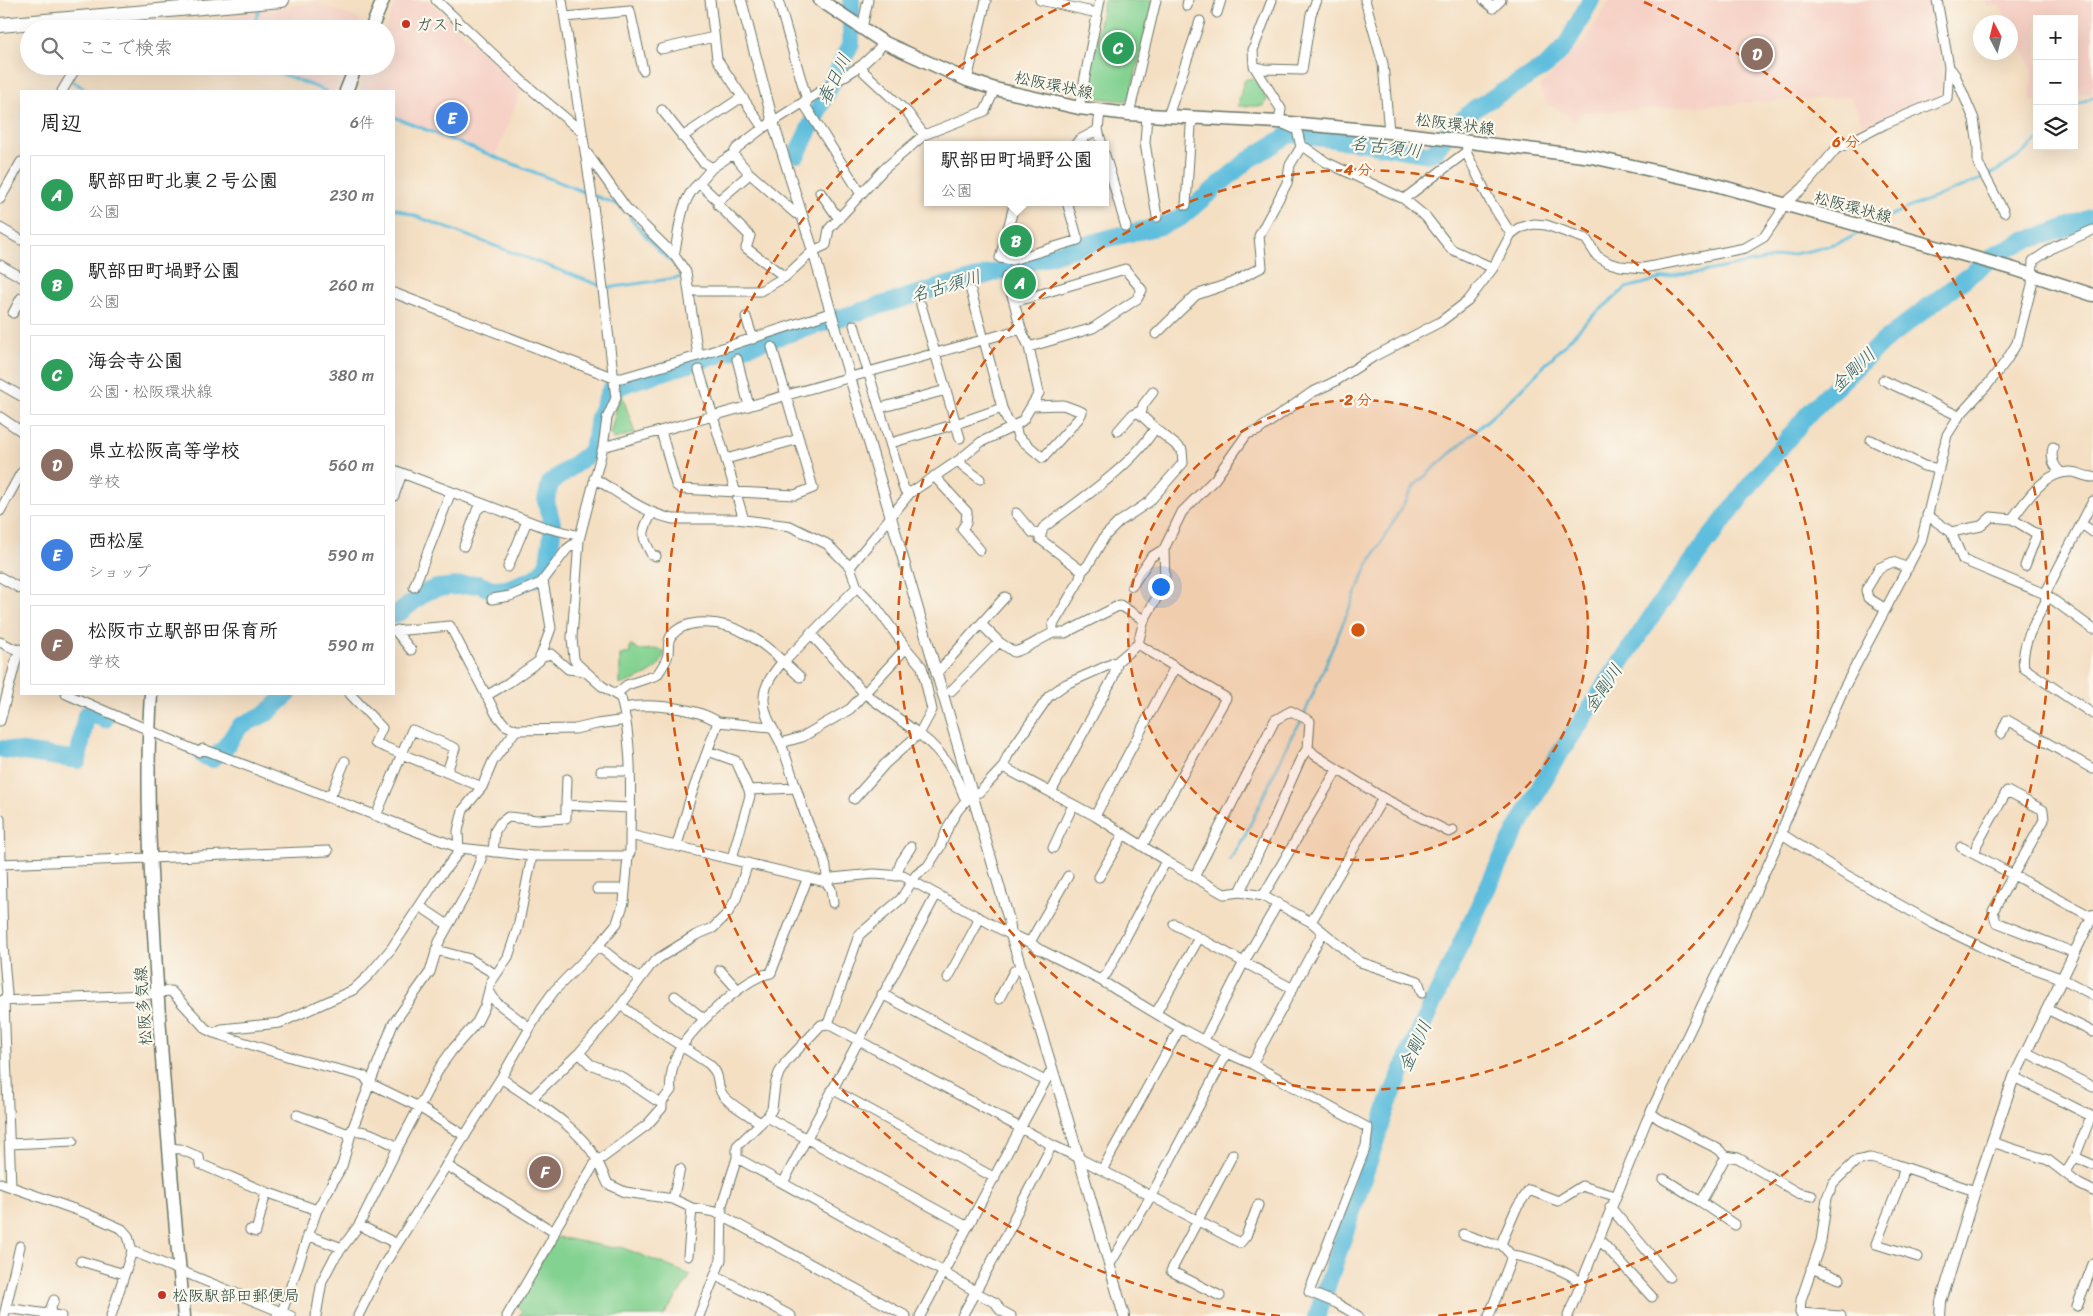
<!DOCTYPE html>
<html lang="ja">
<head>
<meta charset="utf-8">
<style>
	:root { --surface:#fff; --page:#f6f6f6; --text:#222; --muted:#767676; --line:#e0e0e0; --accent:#d93025 }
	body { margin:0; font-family:Sriracha,"Klee One",sans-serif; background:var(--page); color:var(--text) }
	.controls { position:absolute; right:15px; top:15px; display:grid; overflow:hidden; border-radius:0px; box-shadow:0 5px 20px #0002 }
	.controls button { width:45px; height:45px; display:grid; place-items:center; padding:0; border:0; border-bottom:1px solid var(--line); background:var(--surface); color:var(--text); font:25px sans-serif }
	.compass { position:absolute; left:1973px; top:15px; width:45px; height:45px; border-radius:50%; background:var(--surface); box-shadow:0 5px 20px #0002; rotate:353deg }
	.you { position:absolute; left:1160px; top:586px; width:18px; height:18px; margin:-12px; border:4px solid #fff; border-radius:50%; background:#1a73e8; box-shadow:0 0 0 8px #1a73e833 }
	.badge { display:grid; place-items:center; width:32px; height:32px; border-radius:50%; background:var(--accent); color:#fff; font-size:16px; font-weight:700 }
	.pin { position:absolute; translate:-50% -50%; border:2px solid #fff; box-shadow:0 1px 5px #0006 }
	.popup { position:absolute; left:924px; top:141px; width:185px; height:65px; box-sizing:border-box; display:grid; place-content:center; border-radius:0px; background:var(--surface); filter:drop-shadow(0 1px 4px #0005); font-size:16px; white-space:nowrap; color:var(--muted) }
	.popup b { font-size:19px; color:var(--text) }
	.popup::after { content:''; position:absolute; left:50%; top:100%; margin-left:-10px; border:10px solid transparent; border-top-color:var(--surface) }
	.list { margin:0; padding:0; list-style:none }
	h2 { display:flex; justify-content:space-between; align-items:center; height:65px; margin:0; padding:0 20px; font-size:21px }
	h2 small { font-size:16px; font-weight:400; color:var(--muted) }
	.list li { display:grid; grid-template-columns:32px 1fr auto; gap:15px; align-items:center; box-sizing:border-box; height:80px; margin:0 10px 10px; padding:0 10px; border:1px solid var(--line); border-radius:0px }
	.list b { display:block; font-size:19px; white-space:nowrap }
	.list p { margin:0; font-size:16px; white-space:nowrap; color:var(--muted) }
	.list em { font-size:16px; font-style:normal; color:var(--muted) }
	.icon { flex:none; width:28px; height:28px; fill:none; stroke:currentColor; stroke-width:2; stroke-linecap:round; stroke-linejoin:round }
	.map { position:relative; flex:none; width:2093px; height:1316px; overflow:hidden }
	.search { position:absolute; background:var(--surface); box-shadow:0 5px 20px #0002; left:20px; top:20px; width:375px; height:55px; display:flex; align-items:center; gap:12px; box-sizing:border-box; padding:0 18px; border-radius:28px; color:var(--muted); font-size:19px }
	.panel { position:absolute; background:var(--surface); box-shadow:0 5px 20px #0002; left:20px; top:90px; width:375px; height:605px; border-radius:0px }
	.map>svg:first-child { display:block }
	.built { fill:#f6d1c6 }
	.green { fill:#84d292; stroke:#528863 }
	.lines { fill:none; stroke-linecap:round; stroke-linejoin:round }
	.stream { stroke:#5ebedd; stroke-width:3 }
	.river { stroke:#5ebedd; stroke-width:18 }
	.minor-casing { stroke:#6a7666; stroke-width:11 }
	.tertiary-casing { stroke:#6a7666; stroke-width:12 }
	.secondary-casing { stroke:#6a7666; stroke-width:15 }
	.trunk-casing { stroke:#6a7666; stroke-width:16 }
	.minor { stroke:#fff; stroke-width:9 }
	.tertiary { stroke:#fff; stroke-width:10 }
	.secondary { stroke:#fff; stroke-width:12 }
	.trunk { stroke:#fff; stroke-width:14 }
	.ring { fill:none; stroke:#d45610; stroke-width:2.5; stroke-dasharray:9 6 }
	.poi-dot { fill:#c8321e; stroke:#fbf7ec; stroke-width:2 }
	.labels { text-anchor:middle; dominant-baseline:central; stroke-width:4.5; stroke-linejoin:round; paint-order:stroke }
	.poi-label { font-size:16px; fill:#1f3d34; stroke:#fbf7ec; text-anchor:start }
	.street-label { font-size:16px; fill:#1f3d34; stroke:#fbf7ec }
	.water-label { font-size:18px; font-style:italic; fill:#2f5d5e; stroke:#fbf7ec }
	.centre { fill:#d45610; stroke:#fbf7ec; stroke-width:2.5 }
	.ring-label { font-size:15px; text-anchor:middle; font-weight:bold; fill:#d45610; stroke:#fbf7ec; stroke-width:4.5; stroke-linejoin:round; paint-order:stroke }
</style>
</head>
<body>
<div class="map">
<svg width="2093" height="1316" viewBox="0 0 2093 1316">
	<rect width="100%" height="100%" fill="#fbf7ec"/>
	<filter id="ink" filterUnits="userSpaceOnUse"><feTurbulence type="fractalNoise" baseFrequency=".02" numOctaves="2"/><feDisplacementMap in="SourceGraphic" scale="10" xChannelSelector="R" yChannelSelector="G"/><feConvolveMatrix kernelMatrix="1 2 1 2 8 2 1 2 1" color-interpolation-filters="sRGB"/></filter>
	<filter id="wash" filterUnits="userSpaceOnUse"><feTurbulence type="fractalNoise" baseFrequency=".0096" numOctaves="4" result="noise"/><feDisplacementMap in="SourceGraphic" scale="20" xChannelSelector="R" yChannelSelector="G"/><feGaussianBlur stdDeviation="1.12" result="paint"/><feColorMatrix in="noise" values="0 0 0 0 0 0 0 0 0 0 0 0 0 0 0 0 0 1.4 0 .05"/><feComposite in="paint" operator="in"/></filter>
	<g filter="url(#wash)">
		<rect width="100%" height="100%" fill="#f4dfc3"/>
		<path class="built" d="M397,0H428L521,90L496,155L394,116V91H359L369,66H386V29H385Z
			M1610,0H1928L1934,32L1938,36L1943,67L1941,91L1935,99L1865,127L1851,97L1582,112L1575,121L1560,110L1547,104L1539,88L1585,41Z
			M1984,0H2093V94H2080L2074,98V19H2037V102L2030,100L2032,68L2001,7L1995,5L1986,6Z
			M316,3L361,20L358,29H189L249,11Z
			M263,66H343L334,91H327Z"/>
		<path class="green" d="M1104,0H1153L1129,101L1084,97Z
			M1246,79H1254L1267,99L1263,106H1238L1243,83Z
			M1015,234L1027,250L1012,255L1007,249Z
			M1025,270L1029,293L1020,295L1015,291L1011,274Z
			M622,395L635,433L614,439L610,434L619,399Z
			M630,645L638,650L659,649L664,652C661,674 638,678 620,685V655L630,653Z
			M558,1237L613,1248L621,1247L691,1275L664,1316H519L522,1311L516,1305L553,1241Z"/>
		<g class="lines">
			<path class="stream" d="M252,29L259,10
				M261,66L326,91
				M72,81L84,88
				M90,91H92
				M2074,106L2093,97
				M394,117L589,194
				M595,196L619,205L622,209
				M394,208L607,288L683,277L684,279
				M630,218L659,251L678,267
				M1872,225C1925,194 1994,187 2037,140
				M1230,860L1244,838L1292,735L1301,722L1367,567L1414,486L1519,392L1588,320L1626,288L1680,274L1702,272L1814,250L1846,240L1862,231"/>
			<path class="river" d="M797,154L851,43V0
				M394,614L400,612L426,592L437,588L478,584L492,590L507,589L533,579L542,573L548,562L552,534V523L546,501L550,483L591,452L596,438L599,417L610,391L627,383L950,284L953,285L1109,238L1161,226L1180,218L1247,161L1290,134L1358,142L1428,154L1434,152L1448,132L1474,109L1546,66L1566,46L1591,0
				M3,749L78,760L86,715L89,713L105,719
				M220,752L224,749L240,726L267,713L288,694
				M203,756L213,759L214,758
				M1317,1316L1388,1104L1413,1045L1503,855L1552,765L1658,607L1750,485L1808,414L1880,344L1997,254L2023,241L2051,233L2093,217"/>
		</g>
	</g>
	<g filter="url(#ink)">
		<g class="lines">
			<g class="minor-casing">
				<path id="minor" d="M436,0L524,83L582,132
					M710,0L717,59L763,128L862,65L879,49L883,42
					M778,0L807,100L806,107L861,194
					M1040,0L1097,13
					M1365,0L1383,64L1389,132
					M1484,0L1493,8L1501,0
					M1187,6L1188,0
					M1217,13L1221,0
					M565,17L630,11L643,70
					M862,28L868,0
					M92,29L95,17
					M661,49L714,37
					M862,65L864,72L908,113L924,135
					M1254,66L1264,69L1302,70L1311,14L1317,0
					M1949,67L1955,75L1974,119L1978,146V163L2004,212
					M967,80L986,0
					M62,91L77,66
					M1079,108L1100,0
					M662,110L703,162L712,168
					M1129,114L1156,0
					M1147,115L1145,143L1157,217
					M1168,116L1200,21
					M763,128L737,148L733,154L748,172L795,213L802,216
					M1098,130L1102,145
					M682,137L742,97
					M1075,145L1079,140L1098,130L1100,111
					M1301,147L1306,148L1326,162L1404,199L1426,217L1451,249L1493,268
					M1105,155L1126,227
					M748,172L746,177L718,201V205L750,236L746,248L785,277
					M820,192L839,219
					M0,199L21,162
					M1404,199L1466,152L1467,147
					M718,201L699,183L712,168L733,154
					M1015,202L1000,258L1012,260L1078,240L1067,202
					M1186,205L1191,126L1194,117
					M0,228L21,240
					M1511,234L1519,228L1534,224L1546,225L1586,239L1597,256L1609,263L1620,266L1644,268L1745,248L1764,237L1779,215L1783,205L1803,188L1836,149L1885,124L1947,98L1949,67L1937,0
					M674,255C680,231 679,200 699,183
					M0,265L21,277
					M1006,277L1014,302
					M689,291H760L785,277L813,251L826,245L829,229L884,169L924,135L985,111L995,89
					M971,291L1002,408L1008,422L1015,426L1018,437L1043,458L1079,418L1082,412L1063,405L1033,406
					M394,293L614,378H622L698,356L686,272L674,255L627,209L587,153
					M921,305L960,438
					M13,313L21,298
					M746,317L753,339
					M854,325L904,489L910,493
					M1021,329L1014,302L1125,269L1142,290L1137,299L1093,328L1029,347
					M1156,334L1196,295L1231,283L1262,267L1259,236L1287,183L1290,165L1301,147L1297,130L1279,122L1281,109L1254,66L1253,50L1272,0
					M698,356L830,313
					M737,359L749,406
					M699,370L744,520
					M1883,380L1959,416
					M0,384L21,396
					M1153,392L1143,405L1141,415L1155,428
					M880,408L946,390
					M0,417L21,431
					M661,431L676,485L681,489L795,495L813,488L772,347
					M1118,431L1132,415L1142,410
					M1871,440L1924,466L1939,469
					M891,443L956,424L1002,408
					M2053,447C2051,457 2052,464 2060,472
					M726,459L799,439
					M959,460L963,466L980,479
					M394,470L544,527L580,536
					M934,476L967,512L966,523L962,529L980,550
					M594,478C619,493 644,513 673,519H737L790,526L827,544L850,567L910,493L959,460L981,442L1015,426L1023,420L1039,393L1029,347L1021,329L603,447
					M394,496L402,473
					M2093,501L2045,594L2046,601C2036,621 2020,645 2024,668L2093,714
					M0,511L21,473
					M652,513C641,533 641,535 652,555L656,556
					M1016,513L1033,533L1041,534
					M1927,515L1951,532L1963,560L2045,594L2093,629
					M2086,527L2093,532
					M1951,532L1981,526L1991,517L2012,519
					M464,546L477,510L484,504
					M2025,566L2037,534L2012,519C2027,500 2044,471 2071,472C2079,472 2083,477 2093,477
					M508,567L527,521
					M0,577L21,589
					M1132,586L1151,557L1164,549
					M414,587L451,492
					M857,587L876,607L906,648
					M492,599L510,596L541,583L567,549L579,540
					M1886,609L1868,598L1866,590L1879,568L1893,562L1908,568
					M981,624L999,642L1014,652C1028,649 1039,639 1053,633V625L1079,581L1082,571L1088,565L1105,536L1119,522L1149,502L1183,463L1182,450L1155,428C1133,466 1078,501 1043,528L1040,539L1082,571
					M397,630L398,634L411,650
					M810,633L864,693L919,734L885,764L854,799
					M1053,633H1065L1120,605L1144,620
					M0,642L21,652
					M1138,644L1144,620L1165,583L1164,549L1182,512L1215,479L1247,434L1257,431L1311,393L1334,382L1373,357L1440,322L1468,301L1493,268L1511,234L1490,201L1466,152
					M540,657L551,654L568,669L584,671
					M783,661C775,671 764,684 764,698C763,715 774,729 781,744C792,771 799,801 810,828C817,844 830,864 826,882L831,889L833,903
					M784,662L857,587L850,567
					M936,674L1005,597
					M951,691L999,642
					M66,694L199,752L203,749L460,848L532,856H628
					M350,694L382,728L375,743L482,787
					M616,694L627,685L657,675C661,669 667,661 668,654C669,648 667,642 671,636C678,627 688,624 698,623C741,619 771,650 800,677
					M486,696L508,683L539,661L551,628L543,581
					M624,708C649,703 696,707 718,722
					M0,721L19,649
					M516,730L575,729L597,724L626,720
					M2001,734L2007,720L2093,769
					M781,743L802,737L850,709L906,648L922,667L932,710L919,734C941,750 955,771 964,796L980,792L1003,767L1008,755L1049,696L1066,684L1118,661L1138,644L1175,667
					M708,751L736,761L749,790
					M1003,767L1095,816L1166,861L1224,894L1240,892L1263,896L1311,922L1360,962L1418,981L1422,993
					M601,771H629
					M567,779L566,805L630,808
					M1051,792L1113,678L1118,661
					M326,797L333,791L345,761
					M376,816L412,730L455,748L447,772
					M1095,816L1175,667L1226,698L1142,846
					M0,819L3,946L7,994L4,1001L11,1187
					M1782,834L1841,872L1934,924L2002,957L2063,979L2093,995
					M630,835L826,882L832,878L874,874L903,876L1011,935L1030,942L1037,948L1100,980L1180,1028L1227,1053L1252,1064L1368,1128L1366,1146L1309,1292L1336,1303L1358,1316
					M677,845L691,796L718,722L771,727
					M1961,847L2092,917
					M1053,848L1073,805
					M493,852L495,831L500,823L508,817L537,820L566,818V805
					M1975,854L1977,844L2007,791L2043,810L2044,820L1993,911L1996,922L2075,953
					M732,858L750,796L749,790L796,788
					M0,864L328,851
					M896,876L901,862L911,847
					M808,877L771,973C745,977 694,1026 680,1049C674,1059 669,1078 671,1090L662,1102V1108L647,1125L602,1158L597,1160L608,1184L625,1192L673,1199L692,1208L715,1212L906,1316
					M1099,877L1123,835
					M1194,877L1275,720L1291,711L1310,721L1308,748L1315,755L1383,798L1449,832L1453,830
					M597,889H625
					M1240,892L1271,826L1301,758L1308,748
					M1263,896L1337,770
					M424,909L448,925
					M1311,922L1383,798
					M1174,924L1293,989
					M1030,942L1068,876
					M598,946L640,979
					M436,950L470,959L495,974
					M720,970L738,990
					M948,978L976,926L979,917
					M1100,980L1107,973L1166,861
					M489,991L496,1002L530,1028
					M882,994L1045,1081
					M675,996L704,1019
					M999,999L1014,971L1021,967
					M0,1001L145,995L158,992L171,991L206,1029L214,1033L300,1060L364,1076L369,1083L419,1107L465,1136
					M621,1005L638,1018L709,1064C722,1077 715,1079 721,1092C725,1102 752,1117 761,1123
					M2047,1009L2093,1032
					M1156,1013L1199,938
					M828,1024L859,935L901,899L916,875L928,866L940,847L949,825L958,810L971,795
					M214,1033L222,1029L280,1023L353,990L368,976L391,949L436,881L459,852L458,831L463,810L482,787L493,761L516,730L505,725L496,714L450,626L394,631
					M1204,1040L1244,962L1278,903
					M2026,1052L2093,1087
					M579,1053L590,1064L620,1076L657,1101L662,1102
					M1252,1064L1323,932
					M2014,1077L2093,1117
					M501,1078C532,1100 579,1126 597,1160L557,1226L551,1241L507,1316
					M832,1089L995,1178
					M531,1099L579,1053L621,1005L650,966L659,958L696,935L713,928L727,914L736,899L748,863
					M1651,1113L1659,1119L1718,1149L1726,1156L1738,1158L1798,1193L1812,1196
					M297,1115L346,1133C362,1125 383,1140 398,1147
					M767,1117L968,1227
					M1992,1142L2048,1160L2079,1184L2093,1191
					M10,1144L73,1141
					M168,1148L180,1149L199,1157L200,1164L266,1192L317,1210
					M1726,1156L1701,1202L1735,1225
					M2075,1157L2093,1165
					M737,1158L944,1272
					M446,1165L554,1232
					M1904,1167L1902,1178L1876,1244L1918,1257
					M1102,1170L1180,1028
					M2066,1172L2075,1157L2091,1116
					M1664,1179L1701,1202
					M0,1183L88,1214L122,1229L128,1236L132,1251L291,1316
					M783,1183L936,895
					M673,1199L680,1169
					M1610,1207L1669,1277
					M359,1225L397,1244
					M250,1230L256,1232L266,1192
					M1463,1234L1492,1244H1501L1511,1255L1510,1262L1489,1316
					M307,1235L342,1248
					M1599,1239L1652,1297
					M1501,1244L1516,1209L1529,1190L1558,1201L1582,1186L1615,1196
					M1511,1255C1526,1256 1573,1272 1581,1284
					M688,1256L692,1208
					M81,1261L124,1274
					M1110,1264L1151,1196L1227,1053
					M1811,1268L1840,1279
					M944,1273L975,1291
					M715,1275L791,1316
					M975,1292L996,1303L1000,1310L1011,1316
					M1220,1296L1171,1271L1233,1154
					M2077,1306L2093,1264
					M6,1308L61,1316
					M1800,1313L1841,1316
					M48,1315L54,1300
					M4,1316L20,1246
					M111,1316L132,1251
					M277,1316L282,1312L317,1210L342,1166L352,1130L393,1024L430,972L439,942L470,887L481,859V851
					M316,1316L322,1281L333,1260L359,1225L398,1147L440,1067L453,1049L477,1022L485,1006L491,982L508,957L518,927L532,856
					M358,1316L382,1268L501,1078L541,1009L554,991L598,946L617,923L624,902L628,856L630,853C630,802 634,748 621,698L602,686L577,664L574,659L572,638L579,540L603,447L607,418L616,398L592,197L562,0
					M699,1316L721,1260L722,1205L737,1158V1146L767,1117L772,1109L775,1085L779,1073L786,1062L821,1025L828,1024L1052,1145L1077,1157L1240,1243L1246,1236L1258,1205
					M920,1316L1052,1069
					M962,1316L1014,1221V1218L1052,1145
					M1568,1316L1646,1122L1740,926L1782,834L1784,825L1844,688L1921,542L1947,435L1959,416L1989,383L2006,361L2017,343L2032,285L2033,261L2054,247L2093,230
					M1802,1316L1800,1313L1801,1300L1821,1241L1827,1198L1833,1183L1856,1161L1870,1158L1895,1164L1975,1191"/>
			</g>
			<g class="tertiary-casing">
				<path id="tertiary" d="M741,0L773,122L813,251L1009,920L1011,935L1065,1110L1124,1316
					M1940,1316L1941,1302L1975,1191L2014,1077L2093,915"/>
			</g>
			<g class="secondary-casing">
				<path id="secondary" d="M820,0L883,42L967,80L995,89L1079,108L1129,114L1279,122L1389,132L1592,157L1709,183L2014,269L2093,295
					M371,29L383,0
					M346,91L356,66
					M151,694C145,785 151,878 156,969C163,1085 173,1201 184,1316"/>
			</g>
			<g class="trunk-casing">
				<path id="trunk" d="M0,25L282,0"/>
			</g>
			<use href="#minor" class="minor"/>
			<use href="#tertiary" class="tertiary"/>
			<use href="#secondary" class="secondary"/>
			<use href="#trunk" class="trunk"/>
		</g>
	</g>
	<circle cx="1358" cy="630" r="230" fill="#d45610" fill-opacity=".12"/>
	<g class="ring">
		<circle cx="1358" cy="630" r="230"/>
		<circle cx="1358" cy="630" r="460"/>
		<path d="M1280 1316A690 690 0 0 1 1072 2M1644 2A690 690 0 0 1 1436 1316"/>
	</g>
	<g class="poi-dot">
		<circle cx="406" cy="24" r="5"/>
		<circle cx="162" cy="1295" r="5"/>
	</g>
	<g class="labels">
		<g class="poi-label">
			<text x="416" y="24">ガスト</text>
			<text x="172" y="1295">松阪駅部田郵便局</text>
		</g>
		<g class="street-label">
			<text transform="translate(1054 85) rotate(12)">松阪環状線</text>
			<text transform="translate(1455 124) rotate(7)">松阪環状線</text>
			<text transform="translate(1853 207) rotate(15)">松阪環状線</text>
			<text transform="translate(143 1006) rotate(-94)">松阪多気線</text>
		</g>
		<g class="water-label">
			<text transform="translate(834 79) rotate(-64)">春日川</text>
			<text transform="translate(1386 147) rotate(7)">名古須川</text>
			<text transform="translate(946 286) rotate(-16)">名古須川</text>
			<text transform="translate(1853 370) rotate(-44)">金剛川</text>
			<text transform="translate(1603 688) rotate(-56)">金剛川</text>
			<text transform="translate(1415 1046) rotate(-65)">金剛川</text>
		</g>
	</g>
	<circle cx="1358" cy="630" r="8" class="centre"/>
	<g class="ring-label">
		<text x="1846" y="147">6 分</text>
		<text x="1358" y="175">4 分</text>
		<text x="1358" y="405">2 分</text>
	</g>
</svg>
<div class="controls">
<button>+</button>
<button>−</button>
<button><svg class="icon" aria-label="layers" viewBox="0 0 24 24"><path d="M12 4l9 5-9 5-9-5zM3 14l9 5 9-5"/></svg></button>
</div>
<svg class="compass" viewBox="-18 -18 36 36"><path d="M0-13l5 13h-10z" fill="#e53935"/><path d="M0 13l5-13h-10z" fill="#767676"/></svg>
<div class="you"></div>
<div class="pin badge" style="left:1020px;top:283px;background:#2e9e5b">A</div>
<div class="pin badge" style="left:1016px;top:241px;background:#2e9e5b">B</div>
<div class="popup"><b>駅部田町堝野公園</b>公園</div>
<div class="pin badge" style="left:1118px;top:48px;background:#2e9e5b">C</div>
<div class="pin badge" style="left:1757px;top:54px;background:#8d6e63">D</div>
<div class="pin badge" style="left:452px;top:118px;background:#3f7fe0">E</div>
<div class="pin badge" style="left:545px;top:1172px;background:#8d6e63">F</div>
<div class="search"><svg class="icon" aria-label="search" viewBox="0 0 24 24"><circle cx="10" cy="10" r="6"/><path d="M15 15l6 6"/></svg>ここで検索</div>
<section class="panel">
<h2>周辺<small>6件</small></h2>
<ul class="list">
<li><span class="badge" style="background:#2e9e5b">A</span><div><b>駅部田町北裏２号公園</b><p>公園</p></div><em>230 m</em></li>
<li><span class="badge" style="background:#2e9e5b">B</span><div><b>駅部田町堝野公園</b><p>公園</p></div><em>260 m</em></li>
<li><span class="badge" style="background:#2e9e5b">C</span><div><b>海会寺公園</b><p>公園 · 松阪環状線</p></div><em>380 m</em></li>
<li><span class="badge" style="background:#8d6e63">D</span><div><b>県立松阪高等学校</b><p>学校</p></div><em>560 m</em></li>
<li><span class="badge" style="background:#3f7fe0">E</span><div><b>西松屋</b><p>ショップ</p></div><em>590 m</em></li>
<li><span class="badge" style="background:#8d6e63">F</span><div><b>松阪市立駅部田保育所</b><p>学校</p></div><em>590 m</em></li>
</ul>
</section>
</div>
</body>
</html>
